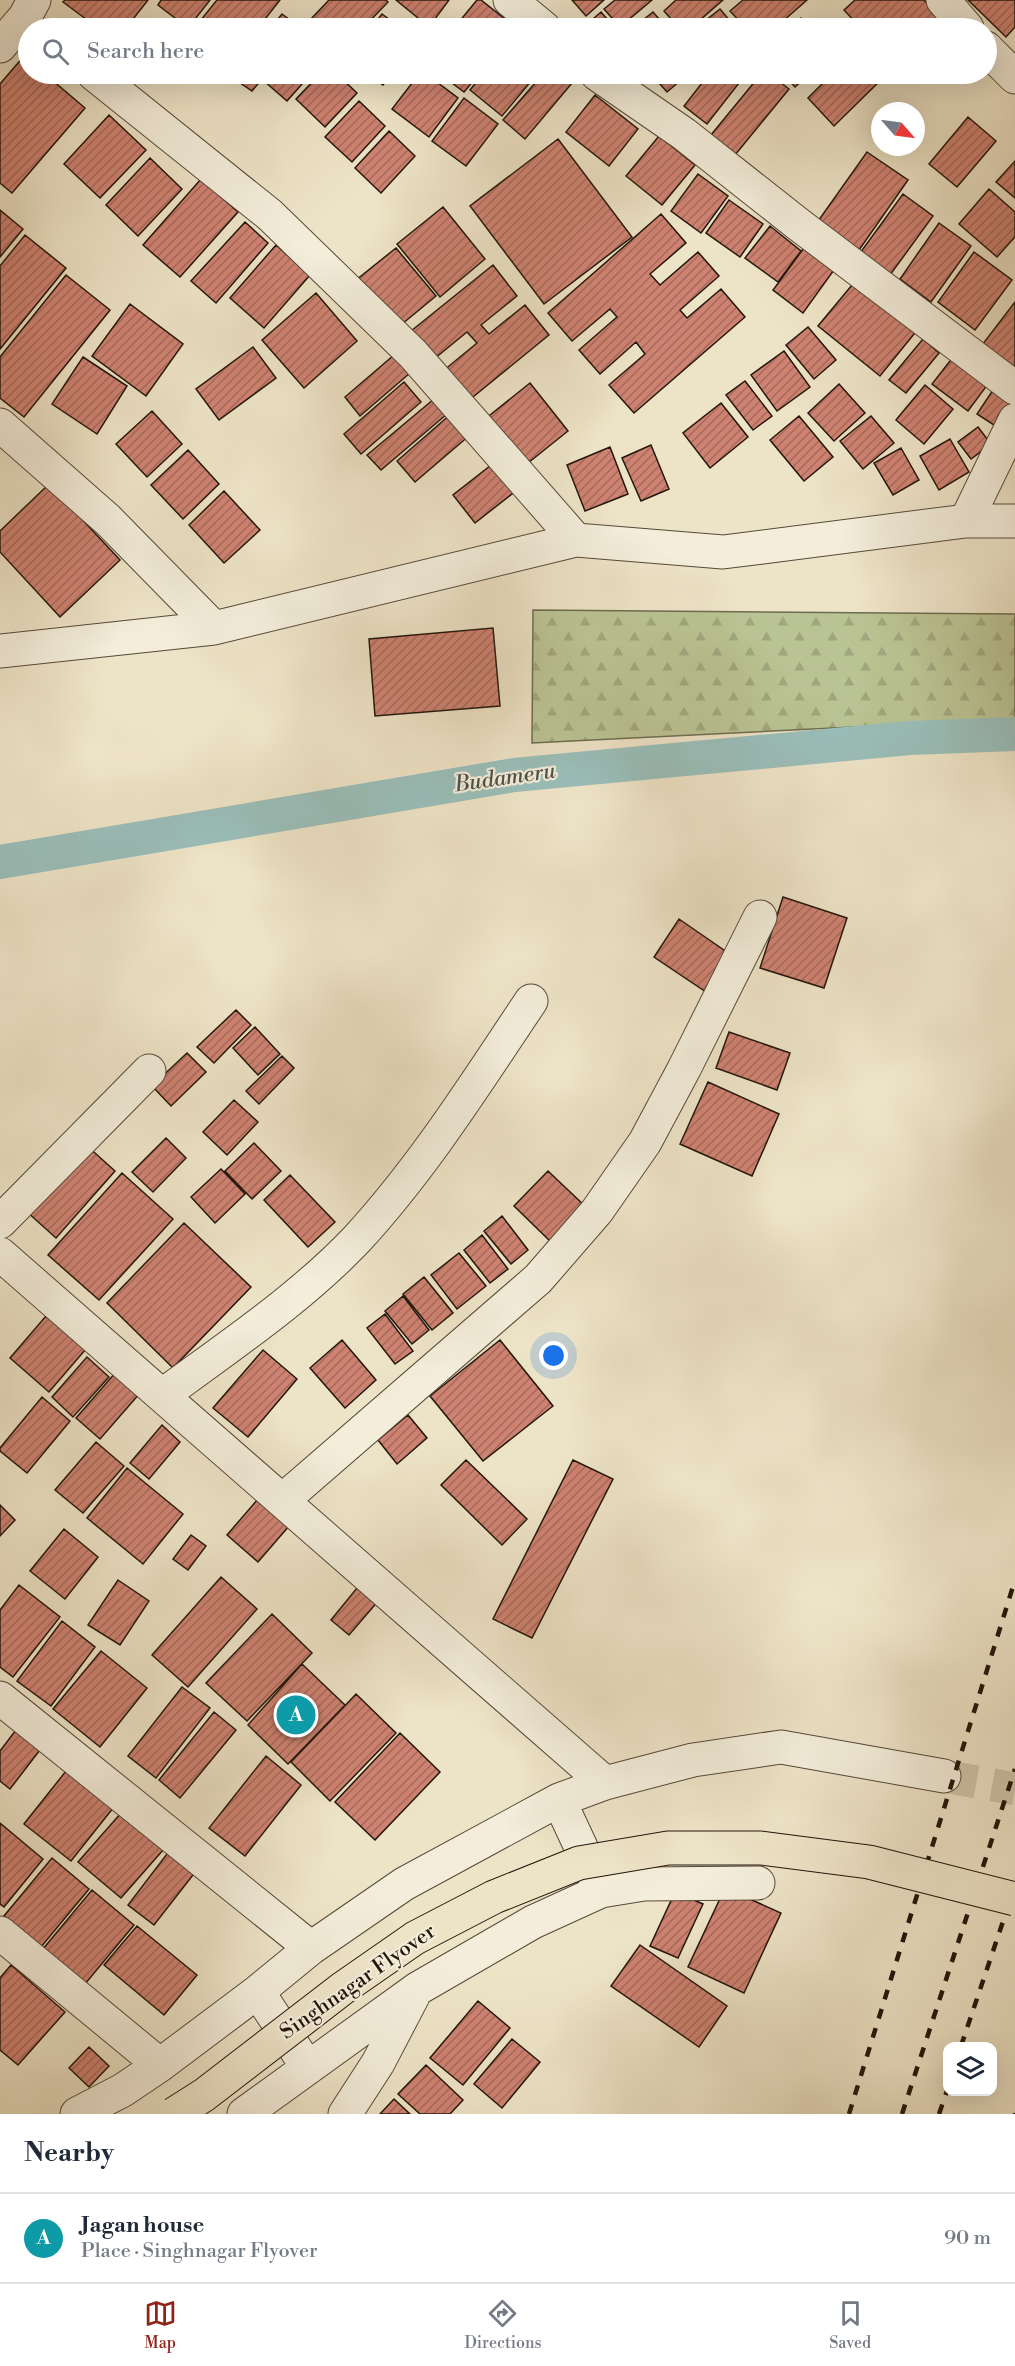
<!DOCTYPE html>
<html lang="en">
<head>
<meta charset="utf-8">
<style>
	:root { --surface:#fff; --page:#f6f6f7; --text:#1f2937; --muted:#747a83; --line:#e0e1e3; --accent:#8f2418 }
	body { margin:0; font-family:"Libre Bodoni",serif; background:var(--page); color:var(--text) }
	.controls { position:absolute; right:18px; bottom:18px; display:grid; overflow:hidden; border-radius:12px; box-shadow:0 6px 24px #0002 }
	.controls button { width:54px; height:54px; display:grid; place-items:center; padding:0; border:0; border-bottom:2px solid var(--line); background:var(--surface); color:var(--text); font:30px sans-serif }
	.compass { position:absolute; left:871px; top:102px; width:54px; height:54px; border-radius:50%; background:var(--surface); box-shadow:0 6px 24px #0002; rotate:118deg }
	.you { position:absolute; left:554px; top:1356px; width:21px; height:21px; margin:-15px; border:4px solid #fff; border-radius:50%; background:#1a73e8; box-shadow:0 0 0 9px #1a73e833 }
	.badge { display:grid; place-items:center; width:39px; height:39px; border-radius:50%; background:var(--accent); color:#fff; font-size:20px; font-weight:700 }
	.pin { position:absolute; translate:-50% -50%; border:3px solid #fff; box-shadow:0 2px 6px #0006 }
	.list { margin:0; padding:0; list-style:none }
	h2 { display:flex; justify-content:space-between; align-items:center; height:78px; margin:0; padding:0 24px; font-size:26px }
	h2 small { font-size:20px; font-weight:400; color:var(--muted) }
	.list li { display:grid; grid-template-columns:39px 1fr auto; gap:18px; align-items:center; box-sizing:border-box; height:90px; padding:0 24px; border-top:2px solid var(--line) }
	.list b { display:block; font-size:22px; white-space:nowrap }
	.list p { margin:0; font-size:20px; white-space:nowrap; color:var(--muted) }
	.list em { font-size:20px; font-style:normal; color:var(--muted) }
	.icon { flex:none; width:33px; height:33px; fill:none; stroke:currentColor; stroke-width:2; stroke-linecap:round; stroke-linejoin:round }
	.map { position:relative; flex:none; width:1015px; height:2114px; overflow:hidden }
	.search { position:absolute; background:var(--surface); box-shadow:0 6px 24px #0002; left:18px; right:18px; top:18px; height:66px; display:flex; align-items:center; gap:15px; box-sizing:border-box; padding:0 21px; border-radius:33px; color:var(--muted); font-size:22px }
	.sheet { height:168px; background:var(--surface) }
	nav { display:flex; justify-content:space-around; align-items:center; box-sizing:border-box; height:84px; border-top:2px solid var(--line); background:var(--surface); font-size:16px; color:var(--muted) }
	nav a { display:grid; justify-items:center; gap:3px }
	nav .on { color:var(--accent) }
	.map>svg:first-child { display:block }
	.forest { fill:url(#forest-firs); stroke:#6e6c50; stroke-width:1.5 }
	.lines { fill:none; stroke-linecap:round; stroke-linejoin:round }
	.canal { stroke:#9abeb9; stroke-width:34 }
	.building { fill:url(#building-hatch); stroke:#23160c; stroke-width:1.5 }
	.street-tunnel { stroke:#cfc4aa; stroke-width:33; stroke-dasharray:33 16; stroke-linecap:butt }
	.street-casing { stroke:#56493a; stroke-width:35 }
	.street { stroke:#f3edda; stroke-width:33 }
	.rail { stroke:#23160c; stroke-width:4.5; stroke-dasharray:10 10; stroke-linecap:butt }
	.primary-bridge-casing { stroke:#23160c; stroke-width:35; stroke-linecap:butt }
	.primary-bridge { stroke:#ede3c6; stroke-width:33 }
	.labels { text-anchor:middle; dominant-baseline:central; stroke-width:4.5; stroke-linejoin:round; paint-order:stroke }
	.street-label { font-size:21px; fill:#23160c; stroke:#f3edda }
	.water-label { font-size:22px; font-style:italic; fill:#4d5149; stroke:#f3edda }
</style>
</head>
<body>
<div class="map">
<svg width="1015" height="2114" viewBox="0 0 1015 2114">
	<defs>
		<pattern id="forest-firs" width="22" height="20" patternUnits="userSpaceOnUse" patternTransform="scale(1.5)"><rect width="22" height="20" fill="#bac393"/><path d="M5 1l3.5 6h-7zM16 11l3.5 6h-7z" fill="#a0a77e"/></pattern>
		<pattern id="building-hatch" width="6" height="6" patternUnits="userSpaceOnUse" patternTransform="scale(1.5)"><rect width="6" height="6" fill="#ce8271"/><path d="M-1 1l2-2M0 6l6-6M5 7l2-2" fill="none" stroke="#a7695b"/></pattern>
	</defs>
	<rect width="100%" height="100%" fill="#ede3c6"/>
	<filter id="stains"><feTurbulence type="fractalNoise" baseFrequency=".00333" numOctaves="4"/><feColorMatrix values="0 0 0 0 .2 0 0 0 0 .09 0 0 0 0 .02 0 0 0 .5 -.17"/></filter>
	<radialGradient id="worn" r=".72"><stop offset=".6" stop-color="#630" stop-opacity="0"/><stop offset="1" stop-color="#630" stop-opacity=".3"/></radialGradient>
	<path class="forest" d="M533,610L1015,614V719L532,743Z"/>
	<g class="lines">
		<path class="canal" d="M0,862L514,775L910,738L1015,734"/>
	</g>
	<path class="building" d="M65,0H148L126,28H98L63,2Z
		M161,0H210L188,28L158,5Z
		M217,0H280L258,28H199L196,26Z
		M329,0H386L388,2L363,28H322L311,19Z
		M396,0H449L429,27Z
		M477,0H481L515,27L454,28Z
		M572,0H604L586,16Z
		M615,0H652L620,27L604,9Z
		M676,0H723L691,28H679L664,11Z
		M743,0H807L775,28H746L730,11Z
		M855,0H924L942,20L933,28H861L844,10Z
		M968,0H1015V27L1006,37Z
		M720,9L736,28H696Z
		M601,12L615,28H586L585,26Z
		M653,12L667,28H633Z
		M282,14L301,28H271Z
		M382,14L401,28H371Z
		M801,18L810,28H789Z
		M24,56L28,59V74H45L85,108L12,193L0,183V84Z
		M236,74H266L252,91L233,78Z
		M271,74H311L287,101L264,81Z
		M320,74H337L357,93L325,127L296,99Z
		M368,74H392L383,85Z
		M419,74H426L458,98L429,137L392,109Z
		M440,74H479L464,92Z
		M483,74H537L502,116L470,90Z
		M543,74H562L572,83L525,139L503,120Z
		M651,74H688L667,92Z
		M709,74H746L707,124L684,106Z
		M761,74H770L789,89L735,155L711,135Z
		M783,74H809L795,87Z
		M832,74H887L834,126L808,98Z
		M595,95L638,129L609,166L566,132Z
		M464,98L498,124L466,166L432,141Z
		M359,101L385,126L352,162L325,137Z
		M109,115L146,150L100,198L64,164Z
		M968,117L996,141L957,187L929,164Z
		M389,131L415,156L381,193L355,168Z
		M659,136L695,165L662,205L626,176Z
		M558,139L632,237L544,304L470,206Z
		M867,152L908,180L857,253L816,224Z
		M150,158L182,189L138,236L106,205Z
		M1015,161V198L996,182Z
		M698,174L728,196L701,233L671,211Z
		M201,179L238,212L180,277L143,245Z
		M989,189L1015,212V237L997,257L959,224Z
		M903,194L933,216L890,275L860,253Z
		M729,200L763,224L740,257L706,233Z
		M443,207L485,259L440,297L397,244Z
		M0,210L23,229L0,257Z
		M661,214L686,243L650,274L660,285L698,252L719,276L680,310L687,318L721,289L745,317L634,413L609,385L645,354L636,342L600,374L579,350L617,317L610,309L572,341L548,313Z
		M245,222L268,243L216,303L191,281Z
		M939,223L971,246L931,302L900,279Z
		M770,226L801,251L778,282L745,258Z
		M25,235L66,268L0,349V266Z
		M809,241L839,263L803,313L773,290Z
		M276,245L310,275L264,328L230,298Z
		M396,248L436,296L396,329L356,280Z
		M974,252L1012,280L975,330L938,302Z
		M493,265L517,296L481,325L489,334L525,305L549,335L468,401L443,371L477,343L467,332L434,359L411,331Z
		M66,275L110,310L24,417L0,398V357Z
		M857,279L918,329L880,376L818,326Z
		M316,293L357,341L304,388L262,340Z
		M1015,302V371L982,345Z
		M130,304L183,344L146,396L92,356Z
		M808,327L836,360L814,379L786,345Z
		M923,339L939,353L906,393L889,380Z
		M253,347L276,378L219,420L196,389Z
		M784,351L810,387L777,411L751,375Z
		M394,355L410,373L360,416L345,397Z
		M83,357L127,386L97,434L52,404Z
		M953,357L988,384L968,411L932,384Z
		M745,381L772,416L753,430L726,395Z
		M404,382L421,402L361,454L344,434Z
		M530,383L568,431L518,471L480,423Z
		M839,384L865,413L834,441L808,413Z
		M925,385L953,409L924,444L896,420Z
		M993,390L1015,405L1000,429L977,414Z
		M434,399L447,414L381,470L367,455Z
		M721,403L748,437L710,468L683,433Z
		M152,411L182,444L147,477L116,444Z
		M452,413L470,435L415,482L397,461Z
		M799,416L833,457L804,481L770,440Z
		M871,416L894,443L863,469L840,441Z
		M978,427L991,444L971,459L958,442Z
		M950,439L969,472L939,490L920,456Z
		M651,445L669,489L641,501L622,458Z
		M610,447L628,494L585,511L567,465Z
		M901,448L919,480L893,495L874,463Z
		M188,450L219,484L183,519L151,485Z
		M495,462L517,490L475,523L453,495Z
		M49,484L120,560L60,617L0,552V531Z
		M224,491L260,530L224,563L189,525Z
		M493,628L500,706L375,716L369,639Z
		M783,897L847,918L824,988L760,968Z
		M679,919L731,955L706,992L654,957Z
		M236,1010L251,1025L214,1063L197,1047Z
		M255,1027L280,1054L258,1075L233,1048Z
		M729,1032L790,1053L777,1090L716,1068Z
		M187,1053L206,1072L171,1106L152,1086Z
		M282,1056L294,1068L259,1104L246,1091Z
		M708,1082L779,1114L752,1176L680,1144Z
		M234,1100L258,1122L227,1155L203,1132Z
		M166,1138L186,1158L153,1192L132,1172Z
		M254,1143L281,1171L252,1199L225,1171Z
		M85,1144L115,1171L56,1238L26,1211Z
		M221,1169L245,1194L215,1223L191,1197Z
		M548,1171L587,1208L552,1243L514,1206Z
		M122,1173L173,1219L99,1300L48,1255Z
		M290,1175L335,1222L308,1247L264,1200Z
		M502,1216L528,1250L511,1264L484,1231Z
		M184,1223L251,1287L173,1368L107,1303Z
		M482,1235L508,1269L490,1283L464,1250Z
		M459,1253L486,1286L457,1309L431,1275Z
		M424,1277L453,1313L432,1330L403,1294Z
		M403,1296L429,1330L412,1344L385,1311Z
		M385,1314L413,1351L395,1364L367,1328Z
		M46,1316L85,1350L49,1392L10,1358Z
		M342,1340L376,1380L345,1408L310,1368Z
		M500,1340L553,1406L483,1461L430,1396Z
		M263,1350L297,1379L248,1437L213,1408Z
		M87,1357L109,1377L73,1417L52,1397Z
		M116,1372L140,1393L100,1439L76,1418Z
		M42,1397L70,1421L27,1473L0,1451V1448Z
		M408,1415L427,1438L397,1464L378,1440Z
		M162,1425L180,1442L149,1479L130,1463Z
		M96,1442L124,1466L83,1513L55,1490Z
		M466,1460L527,1519L502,1545L441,1485Z
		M573,1460L613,1479L532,1638L493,1619Z
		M127,1468L183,1514L143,1564L87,1518Z
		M258,1499L289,1526L258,1562L227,1535Z
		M0,1505L15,1520L0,1536Z
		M64,1529L98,1557L65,1599L30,1571Z
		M191,1535L206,1546L188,1570L173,1559Z
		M221,1577L257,1609L188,1687L152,1655Z
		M366,1577L385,1593L349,1635L331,1620Z
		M118,1580L149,1601L120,1645L88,1625Z
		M19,1585L60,1617L13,1677L0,1667V1610Z
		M272,1614L312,1653L247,1721L206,1683Z
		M62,1621L95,1647L51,1706L17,1681Z
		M101,1651L147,1688L100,1747L53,1709Z
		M302,1664L345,1705L288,1764L248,1725Z
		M182,1687L210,1708L156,1778L128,1756Z
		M356,1694L396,1733L330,1801L291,1762Z
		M214,1712L236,1730L180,1798L159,1780Z
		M22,1722L46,1742L10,1789L0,1781V1751Z
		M400,1733L440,1772L375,1840L335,1802Z
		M266,1756L301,1785L245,1856L209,1828Z
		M70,1766L117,1803L71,1861L24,1824Z
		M121,1813L163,1850L121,1898L78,1862Z
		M0,1823L43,1859L4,1907L0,1904Z
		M170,1850L196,1871L154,1925L128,1905Z
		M52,1858L89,1889L41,1947L4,1916Z
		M725,1888L781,1913L744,1993L688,1967Z
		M92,1890L134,1925L85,1984L43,1949Z
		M675,1892L703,1904L678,1958L650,1946Z
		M137,1926L197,1975L164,2015L104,1965Z
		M640,1945L727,2006L699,2047L611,1986Z
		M11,1965L65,2012L18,2065L0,2050V1978Z
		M478,2001L510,2028L463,2085L430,2058Z
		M512,2039L540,2062L502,2108L474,2084Z
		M89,2047L109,2066L89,2087L69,2068Z
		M426,2065L463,2100L450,2114H420L398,2094Z
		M394,2099L410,2114H380Z"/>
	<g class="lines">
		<path class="street-tunnel" d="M944,1776L1015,1789"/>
		<g class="street-casing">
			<path id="street" d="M510,0L544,28
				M943,0L967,28
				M0,46L25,17L34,0
				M986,48L1015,77
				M94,74L270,215L413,354L576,540
				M597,74L684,134L798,224L1015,388
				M0,425L108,520L214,628
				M966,521L1015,420
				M0,651L214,628L576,540L723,552L966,521H1015
				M0,1222L149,1071
				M0,1254L605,1783
				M163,1395C229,1346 300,1299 357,1239C424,1166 476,1083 531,1001
				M283,1500L538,1279L597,1211L645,1142L684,1069L760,917
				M0,1698L311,1948
				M559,1800L599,1886
				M0,1933L160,2065
				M258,1992L308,2068
				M77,2114L123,2090L160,2065L256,1993L311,1948L404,1884L559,1800L605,1783L693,1760L781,1747L944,1776
				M244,2114L417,1989L533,1922L601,1891L644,1884L758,1883
				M345,2114L378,2063L413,1996"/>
		</g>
		<use href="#street" class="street"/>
		<path class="rail" d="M961,2046L1015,1886
			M849,2114L1015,1580
			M902,2114L1015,1769
			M939,2114L948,2088
			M1015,2114V2113"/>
		<g class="primary-bridge-casing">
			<path id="primary-bridge" d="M174,2114L204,2095L343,1988L415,1938L494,1897L579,1863L668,1848H761L869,1862L1015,1899"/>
		</g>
		<use href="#primary-bridge" class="primary-bridge"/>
	</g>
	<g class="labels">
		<g class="street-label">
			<text transform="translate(358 1982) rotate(-35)">Singhnagar Flyover</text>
		</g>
		<g class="water-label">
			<text transform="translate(505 778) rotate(-8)">Budameru</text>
		</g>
	</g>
	<rect width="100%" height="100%" filter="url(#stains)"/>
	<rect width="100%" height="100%" fill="url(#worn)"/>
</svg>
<div class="controls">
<button><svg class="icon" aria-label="layers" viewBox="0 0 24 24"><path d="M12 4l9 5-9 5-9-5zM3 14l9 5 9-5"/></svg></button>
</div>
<svg class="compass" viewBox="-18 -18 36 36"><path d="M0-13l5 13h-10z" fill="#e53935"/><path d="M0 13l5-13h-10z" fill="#747a83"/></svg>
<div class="you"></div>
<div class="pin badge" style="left:296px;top:1715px;background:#0f9aa8">A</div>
<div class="search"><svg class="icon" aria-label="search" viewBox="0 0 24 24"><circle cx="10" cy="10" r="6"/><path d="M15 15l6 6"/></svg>Search here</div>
</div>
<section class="sheet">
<h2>Nearby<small></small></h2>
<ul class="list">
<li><span class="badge" style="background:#0f9aa8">A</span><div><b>Jagan house</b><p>Place · Singhnagar Flyover</p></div><em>90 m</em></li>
</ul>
</section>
<nav>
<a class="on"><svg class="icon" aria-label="map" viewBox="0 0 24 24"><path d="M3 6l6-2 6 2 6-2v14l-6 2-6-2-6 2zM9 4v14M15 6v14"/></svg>Map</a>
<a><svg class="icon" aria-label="directions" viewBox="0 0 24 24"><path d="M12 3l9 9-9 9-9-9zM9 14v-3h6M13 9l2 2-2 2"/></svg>Directions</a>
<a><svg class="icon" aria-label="saved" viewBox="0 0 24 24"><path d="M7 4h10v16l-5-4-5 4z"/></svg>Saved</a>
</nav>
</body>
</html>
